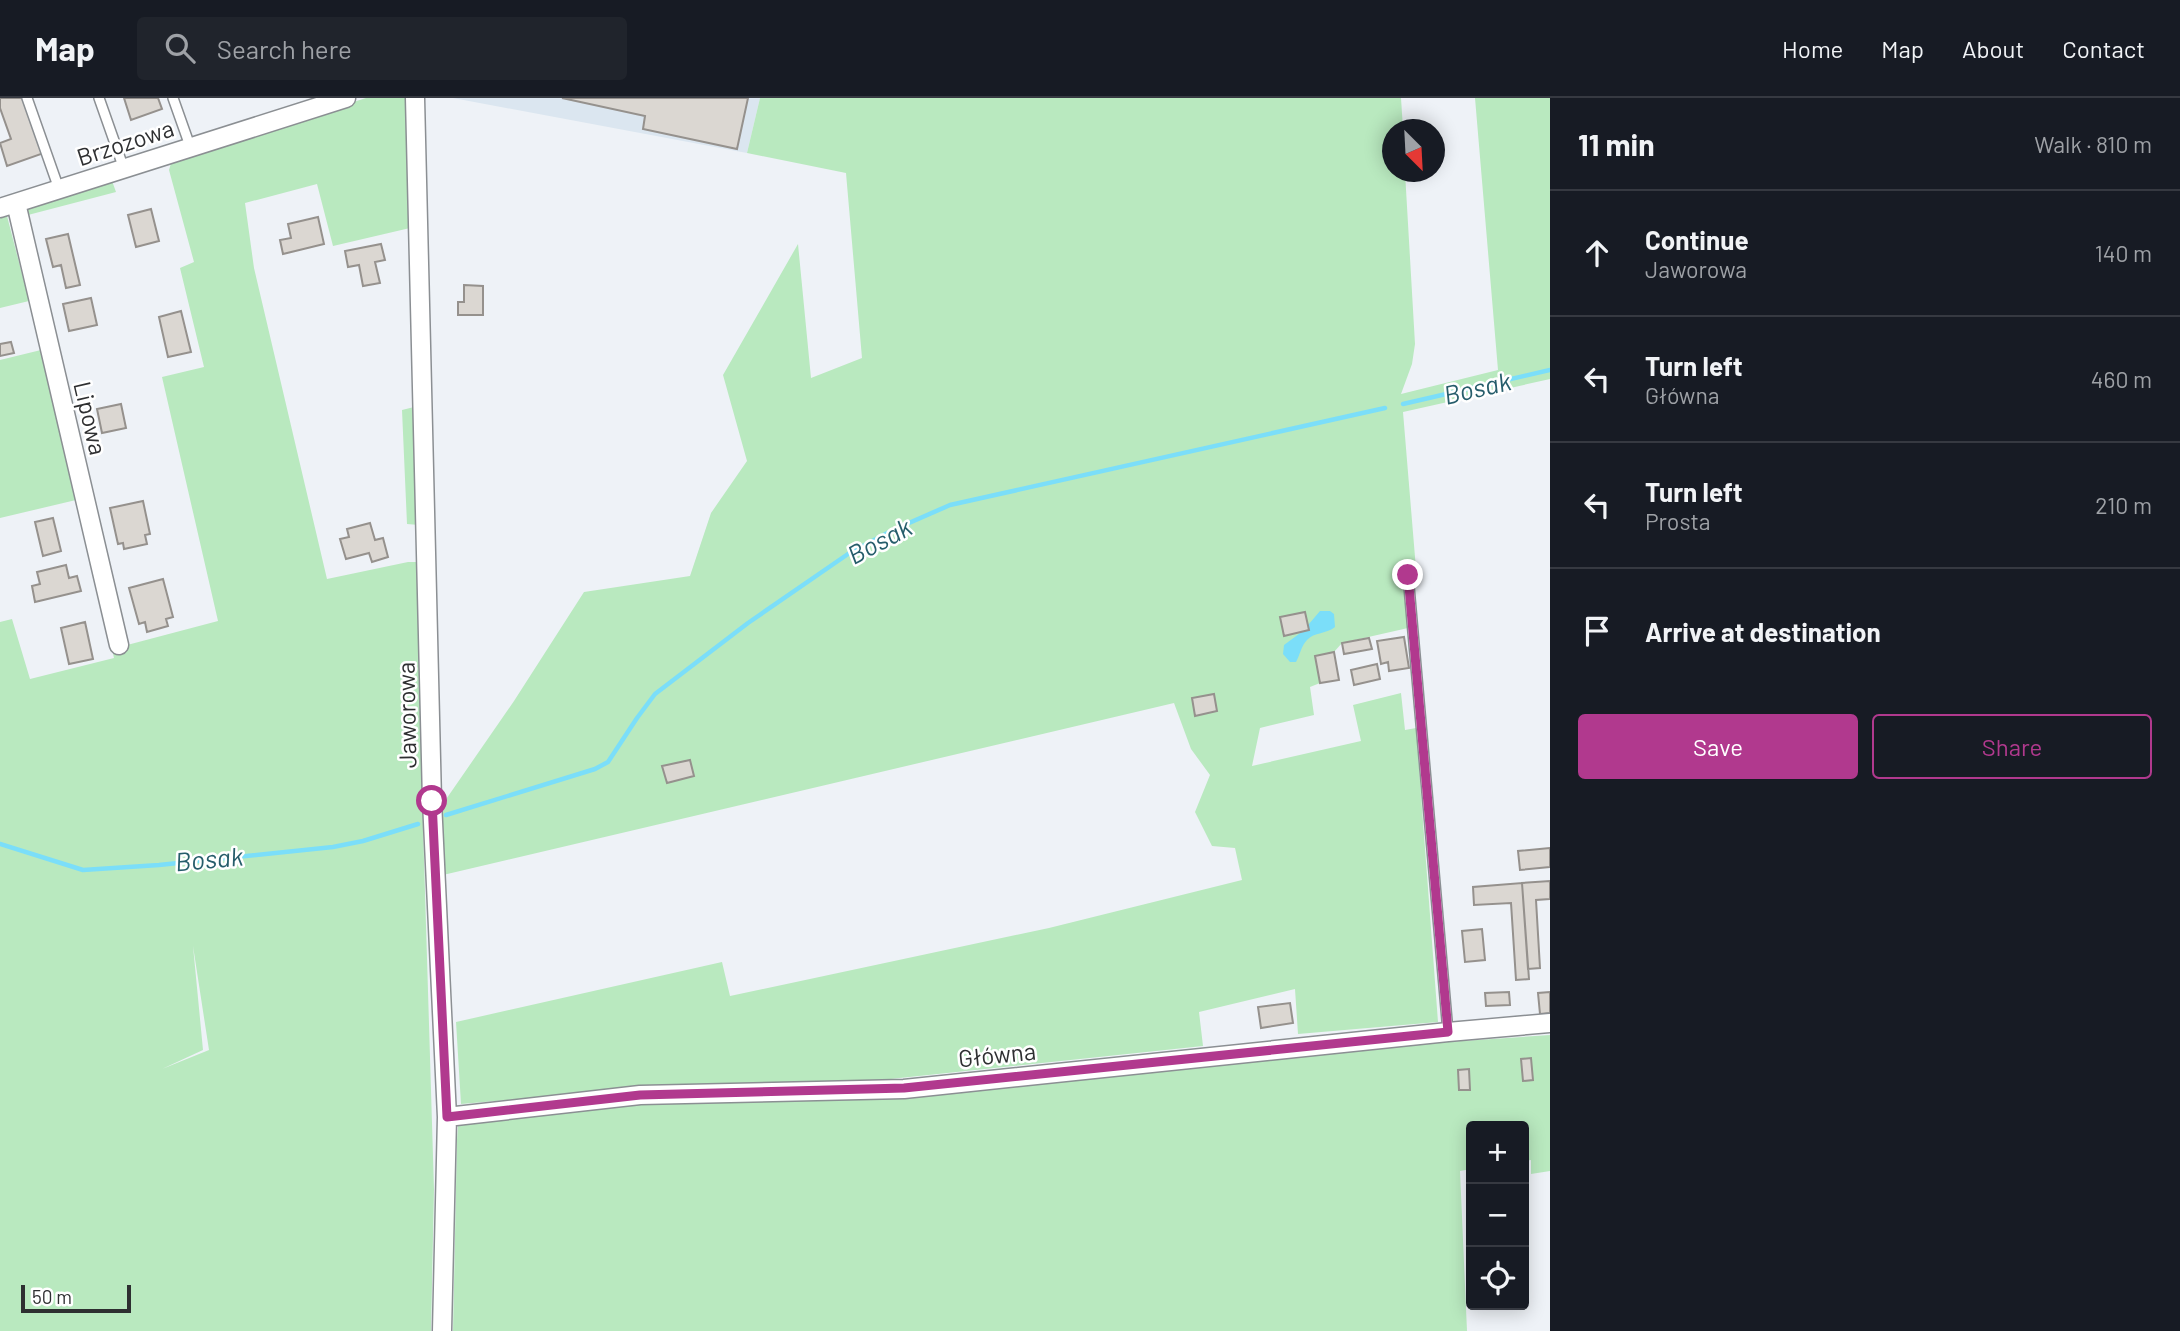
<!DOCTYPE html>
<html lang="en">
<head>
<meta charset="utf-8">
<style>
	:root { --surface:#171b24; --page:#20242c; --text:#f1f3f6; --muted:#9ea1a6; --line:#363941; --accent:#b1398e }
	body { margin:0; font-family:Barlow,sans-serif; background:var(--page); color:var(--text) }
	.controls { position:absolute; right:21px; bottom:21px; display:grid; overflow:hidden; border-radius:7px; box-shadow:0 4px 18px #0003 }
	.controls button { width:63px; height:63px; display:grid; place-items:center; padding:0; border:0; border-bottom:2px solid var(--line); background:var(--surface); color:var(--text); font:35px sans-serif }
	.compass { position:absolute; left:1382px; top:21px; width:63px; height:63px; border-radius:50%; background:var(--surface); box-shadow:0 4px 18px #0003; rotate:156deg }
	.scale { position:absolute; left:21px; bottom:18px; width:110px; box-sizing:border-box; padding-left:7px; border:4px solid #2e2f31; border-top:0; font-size:19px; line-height:24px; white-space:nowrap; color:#2e2f31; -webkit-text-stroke:5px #fff; paint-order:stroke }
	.stop { position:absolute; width:21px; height:21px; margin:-16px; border:5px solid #b1398e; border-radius:50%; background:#fff }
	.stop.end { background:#b1398e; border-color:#fff; box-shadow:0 2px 7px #0008 }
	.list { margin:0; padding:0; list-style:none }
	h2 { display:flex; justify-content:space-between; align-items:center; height:91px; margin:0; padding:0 28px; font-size:30px }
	h2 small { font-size:23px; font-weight:400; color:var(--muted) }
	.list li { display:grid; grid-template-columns:46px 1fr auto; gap:21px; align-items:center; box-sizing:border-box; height:126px; padding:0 28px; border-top:2px solid var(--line) }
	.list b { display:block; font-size:26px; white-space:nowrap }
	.list p { margin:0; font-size:23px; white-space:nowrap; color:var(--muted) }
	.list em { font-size:23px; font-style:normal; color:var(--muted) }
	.actions { display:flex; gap:14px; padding:21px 28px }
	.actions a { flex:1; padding:16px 0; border:2px solid var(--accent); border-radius:7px; text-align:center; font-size:24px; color:var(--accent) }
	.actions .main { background:var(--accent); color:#fff }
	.icon { flex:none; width:38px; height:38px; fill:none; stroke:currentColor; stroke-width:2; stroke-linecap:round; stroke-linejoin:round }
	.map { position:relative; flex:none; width:1550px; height:1233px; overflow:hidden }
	header { display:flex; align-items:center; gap:42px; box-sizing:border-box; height:98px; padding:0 35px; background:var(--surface); border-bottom:2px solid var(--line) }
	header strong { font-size:33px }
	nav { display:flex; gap:38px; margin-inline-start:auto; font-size:24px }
	.search { width:490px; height:63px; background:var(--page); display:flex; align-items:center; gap:18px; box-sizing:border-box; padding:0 24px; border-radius:7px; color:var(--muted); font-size:26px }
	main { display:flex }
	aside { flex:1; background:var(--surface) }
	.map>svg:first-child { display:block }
	.built { fill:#dbe6f0 }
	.green { fill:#b9e9bf; fill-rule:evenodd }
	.water { fill:#7bdef9 }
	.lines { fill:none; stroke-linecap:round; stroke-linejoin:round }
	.stream { stroke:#7bdef9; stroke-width:4.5 }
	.building { fill:#dbd7d2; stroke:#95918d; stroke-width:2 }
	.service-casing { stroke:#8b8f93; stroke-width:12 }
	.minor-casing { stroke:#8b8f93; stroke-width:21 }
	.service { stroke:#fff; stroke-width:9 }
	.minor { stroke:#fff; stroke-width:18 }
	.route { stroke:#b1398e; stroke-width:9 }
	.labels { text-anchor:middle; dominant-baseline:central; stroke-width:5; stroke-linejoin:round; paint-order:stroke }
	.street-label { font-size:24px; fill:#2e2f31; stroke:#fff }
	.water-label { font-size:26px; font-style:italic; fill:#265d6b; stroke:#fff }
</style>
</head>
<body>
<header>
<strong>Map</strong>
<div class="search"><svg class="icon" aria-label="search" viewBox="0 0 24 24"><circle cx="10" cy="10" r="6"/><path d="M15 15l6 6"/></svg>Search here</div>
<nav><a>Home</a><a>Map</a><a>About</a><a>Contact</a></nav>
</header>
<main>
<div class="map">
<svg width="1550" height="1233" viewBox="0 0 1550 1233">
	<rect width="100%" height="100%" fill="#eef2f7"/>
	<path class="built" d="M453,0H760L747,55Z"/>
	<path class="green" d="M366,0H406L408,14L410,130L333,148L317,86L245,105L254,170L327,481L408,464H418L423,728L434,1091L431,1233H0V524L12,521L30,581L114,560L112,551L218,523L162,279L204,269L180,170L194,164L169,72L172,62ZM193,848L209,952L162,971L203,952Z
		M760,0H1401L1403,31L1392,32V74H1405L1415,246L1412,266L1401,296L1498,272L1475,0H1550V281L1403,314L1416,471L1402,479L1408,530L1342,545L1334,554L1315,558L1320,585L1310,589L1314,617L1260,630L1252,668L1361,643L1353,607L1401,595L1405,632L1416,630L1438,924L1298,936L1295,891L1199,914L1203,948L881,982L657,989L461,1006L456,924L722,864L730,898L1049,830L1242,782L1235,750L1212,748L1195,714L1210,677L1191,651L1174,605L443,777L440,710L514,603L584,494L690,478L711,415L747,363L723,277L798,146L811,280L862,260L846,75L747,55Z
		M111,80L116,94L28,117V107Z
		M0,118H7L29,203L0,210Z
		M41,252L76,402L0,420V262Z
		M414,309L419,427L407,426L402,312Z
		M1550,937V1073L1531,1076V1062L1524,1063V1028H1471V1071L1460,1073L1467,1233H453L457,1042L458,1028L467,1026L649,1004L902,998L1447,944Z"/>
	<path class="water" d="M1320,513H1330L1334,516L1335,529C1327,536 1314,534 1307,542C1301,548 1300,557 1296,564H1290L1283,556L1284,547L1303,533Z"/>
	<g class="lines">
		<path class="stream" d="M1403,306L1550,272
			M446,717L595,671L608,664L637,620L655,596L748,525L848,456L893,432L950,407L1385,310
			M0,746L83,772L159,767L333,749L363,743L418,726"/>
	</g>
	<path class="building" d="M0,0H25L44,55L7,68L0,45L11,41L0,10Z
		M124,0H158L162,11L131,22Z
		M562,0H748L737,51L643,31L645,18Z
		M151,111L159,143L136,149L128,117Z
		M318,119L324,146L283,156L280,142L291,140L288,126Z
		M68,136L80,187L66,190L61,167L53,169L46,141Z
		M381,146L385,162L375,164L380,185L363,188L359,167L348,169L345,153Z
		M464,187L483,188V217H458V204H464Z
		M91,200L97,227L69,233L63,206Z
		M181,213L191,254L168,259L159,219Z
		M11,244L14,255L0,258V246Z
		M121,306L126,330L102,335L97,311Z
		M143,403L150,436L145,437L147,446L124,451L123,445L118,446L110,410Z
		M53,420L61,453L43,458L35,424Z
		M370,425L375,442L383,440L388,459L372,464L369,455L346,461L340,441L349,439L347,431Z
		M66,467L69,480L77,478L81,493L35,504L32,488L40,486L37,474Z
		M163,481L173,519L166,521L168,528L147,534L145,524L139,526L129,490Z
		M1305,514L1309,532L1284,538L1280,519Z
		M85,524L93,561L69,566L61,530Z
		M1404,539L1409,570L1389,573L1388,564L1381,566L1377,543Z
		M1369,540L1372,551L1344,556L1342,545Z
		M1334,554L1339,582L1320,585L1315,558Z
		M1377,566L1380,581L1354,587L1351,572Z
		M1214,596L1217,613L1195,618L1192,600Z
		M690,662L694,678L667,685L662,668Z
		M1550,750V769L1520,772L1518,753Z
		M1550,783V801L1536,802L1540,870L1528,871L1522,785Z
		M1522,785L1529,881L1516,882L1511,805L1474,807L1473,789Z
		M1482,831L1485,862L1465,864L1462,833Z
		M1509,894L1510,907L1486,908L1485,895Z
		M1550,894V915L1540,916L1538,895Z
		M1290,905L1293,925L1261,930L1258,909Z
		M1531,960L1533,982L1523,983L1521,961Z
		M1469,971L1470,992H1459L1458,972Z"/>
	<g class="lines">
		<g class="service-casing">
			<path id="service" d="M27,0L59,91
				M99,0L124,71
				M173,0L190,48
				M1408,477L1448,934"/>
		</g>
		<g class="minor-casing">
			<path id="minor" d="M415,0L432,703L447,1019L442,1233
				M16,105L119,547
				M0,110L346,0
				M447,1019L640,997L904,991L1448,934L1550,925"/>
		</g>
		<use href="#service" class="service"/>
		<use href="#minor" class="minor"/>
	</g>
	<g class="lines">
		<path class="route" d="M432,703L447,1019L640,997L904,990L1448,934L1408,477"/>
	</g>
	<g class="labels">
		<g class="street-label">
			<text transform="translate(125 44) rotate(-18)">Brzozowa</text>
			<text transform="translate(91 320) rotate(77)">Lipowa</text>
			<text transform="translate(406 617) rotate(-91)">Jaworowa</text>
			<text transform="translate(997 956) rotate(-6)">Główna</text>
		</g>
		<g class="water-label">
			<text transform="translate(1477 289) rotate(-13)">Bosak</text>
			<text transform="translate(879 442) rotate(-28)">Bosak</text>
			<text transform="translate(209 760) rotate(-5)">Bosak</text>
		</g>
	</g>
</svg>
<div class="controls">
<button>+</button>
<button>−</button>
<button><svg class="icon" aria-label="locate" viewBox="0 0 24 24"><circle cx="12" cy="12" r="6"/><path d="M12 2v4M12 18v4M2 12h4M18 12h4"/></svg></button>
</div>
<svg class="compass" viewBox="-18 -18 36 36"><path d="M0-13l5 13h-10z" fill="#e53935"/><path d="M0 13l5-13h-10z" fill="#9ea1a6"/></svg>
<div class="scale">50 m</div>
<div class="stop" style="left:432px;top:703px"></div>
<div class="stop end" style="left:1408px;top:477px"></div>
</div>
<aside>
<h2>11 min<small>Walk · 810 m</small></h2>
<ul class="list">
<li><svg class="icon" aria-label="ahead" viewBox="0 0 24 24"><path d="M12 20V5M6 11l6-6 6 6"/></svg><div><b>Continue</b><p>Jaworowa</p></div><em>140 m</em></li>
<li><svg class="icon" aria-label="left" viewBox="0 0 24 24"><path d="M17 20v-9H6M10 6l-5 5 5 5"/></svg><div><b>Turn left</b><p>Główna</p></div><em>460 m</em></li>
<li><svg class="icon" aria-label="left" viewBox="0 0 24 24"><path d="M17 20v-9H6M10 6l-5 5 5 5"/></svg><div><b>Turn left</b><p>Prosta</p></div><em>210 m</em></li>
<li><svg class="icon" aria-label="arrive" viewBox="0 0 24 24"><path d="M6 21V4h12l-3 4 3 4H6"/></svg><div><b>Arrive at destination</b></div></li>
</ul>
<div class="actions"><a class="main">Save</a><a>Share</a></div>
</aside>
</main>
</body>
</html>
